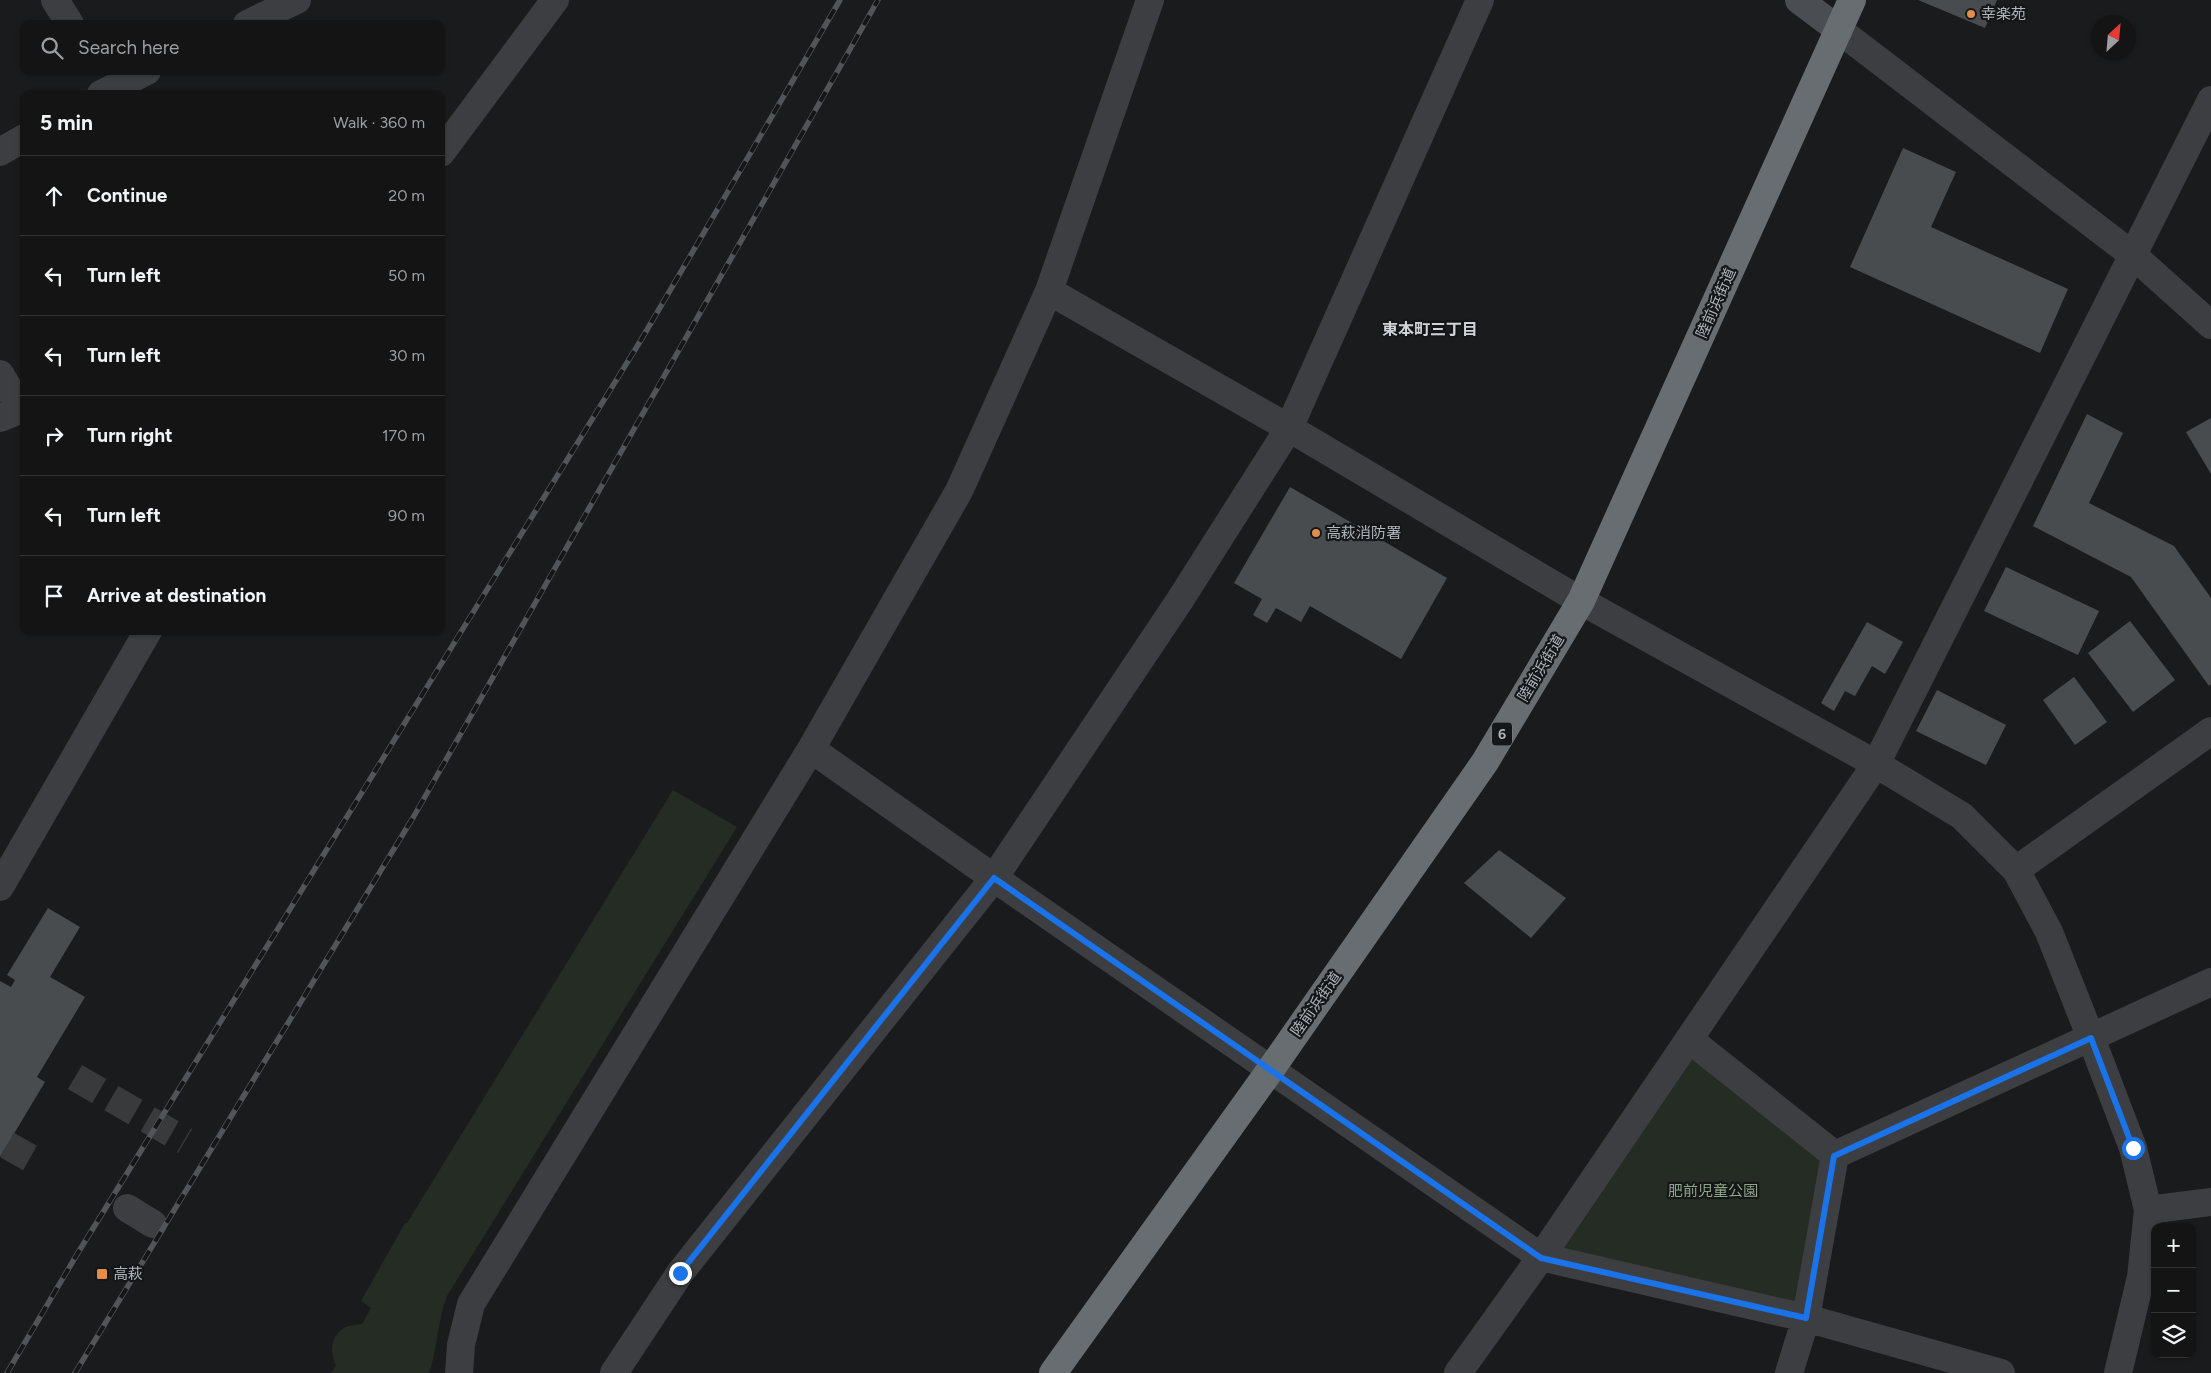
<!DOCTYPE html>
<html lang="en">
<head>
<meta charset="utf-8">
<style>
	:root { --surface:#141415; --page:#1d1d1e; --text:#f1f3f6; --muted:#9d9ea0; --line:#333334 }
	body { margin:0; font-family:Figtree,"Noto Sans JP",sans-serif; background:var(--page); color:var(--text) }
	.controls { position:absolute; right:15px; bottom:15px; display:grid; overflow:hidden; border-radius:10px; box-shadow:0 1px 4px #0004 }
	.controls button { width:45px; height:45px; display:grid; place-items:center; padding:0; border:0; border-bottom:1px solid var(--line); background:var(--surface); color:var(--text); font:25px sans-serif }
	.compass { position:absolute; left:2091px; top:15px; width:45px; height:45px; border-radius:50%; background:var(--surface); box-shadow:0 1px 4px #0004; rotate:26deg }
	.stop { position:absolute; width:15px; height:15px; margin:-11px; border:4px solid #1a73e8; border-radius:50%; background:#fff }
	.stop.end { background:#1a73e8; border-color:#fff; box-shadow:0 1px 5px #0008 }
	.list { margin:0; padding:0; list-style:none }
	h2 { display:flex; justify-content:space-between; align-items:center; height:65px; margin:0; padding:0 20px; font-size:21px }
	h2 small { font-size:16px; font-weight:400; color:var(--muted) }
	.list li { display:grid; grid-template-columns:32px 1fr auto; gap:15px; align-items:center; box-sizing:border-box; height:80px; padding:0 20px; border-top:1px solid var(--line) }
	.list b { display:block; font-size:19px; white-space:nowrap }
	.list em { font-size:16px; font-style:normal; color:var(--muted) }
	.icon { flex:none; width:28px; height:28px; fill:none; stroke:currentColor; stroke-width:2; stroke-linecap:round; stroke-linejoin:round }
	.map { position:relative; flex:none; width:2211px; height:1373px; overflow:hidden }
	.search { position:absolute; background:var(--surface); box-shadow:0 1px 4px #0004; left:20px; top:20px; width:425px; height:55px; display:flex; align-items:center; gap:12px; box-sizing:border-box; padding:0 18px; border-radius:10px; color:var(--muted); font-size:19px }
	.panel { position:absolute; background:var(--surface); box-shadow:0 1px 4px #0004; left:20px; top:90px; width:425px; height:545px; border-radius:10px }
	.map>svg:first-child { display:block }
	.green { fill:#252c24 }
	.building { fill:#494c4f }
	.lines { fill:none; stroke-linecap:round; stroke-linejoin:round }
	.street-tunnel { stroke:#383a3c; stroke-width:28; stroke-dasharray:28 14; stroke-linecap:butt }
	.street { stroke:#3c3e41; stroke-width:28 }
	.secondary { stroke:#4a4d51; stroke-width:28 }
	.highway { stroke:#686d72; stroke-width:28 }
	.rail-casing { stroke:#515458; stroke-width:5.5 }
	.rail { stroke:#151617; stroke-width:4; stroke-dasharray:11; stroke-linecap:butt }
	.route { stroke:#1a73e8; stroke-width:6 }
	.poi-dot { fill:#e48c4a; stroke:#151617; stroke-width:2 }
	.labels { text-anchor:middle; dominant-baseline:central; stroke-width:4.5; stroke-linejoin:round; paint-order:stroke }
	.shield { fill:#151617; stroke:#80858a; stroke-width:1 }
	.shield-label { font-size:14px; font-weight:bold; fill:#aeb5bb }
	.poi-label { font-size:15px; fill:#aeb5bb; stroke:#151617; text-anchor:start }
	.street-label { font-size:15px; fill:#aeb5bb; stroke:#151617 }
	.park-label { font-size:15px; fill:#8ca487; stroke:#151617 }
	.neighbourhood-label { font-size:16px; font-weight:bold; fill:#cfd3d7; stroke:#151617 }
</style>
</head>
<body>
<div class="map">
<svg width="2211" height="1373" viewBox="0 0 2211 1373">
	<rect width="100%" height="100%" fill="#1a1b1c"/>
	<path class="green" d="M673,790L737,827L447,1296C437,1322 438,1348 429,1373H331L336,1365C329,1353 331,1333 346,1327C351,1325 357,1325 362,1324L371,1308L361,1301L405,1223H407Z
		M1690,1040L1835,1155L1806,1318L1541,1257Z"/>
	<path class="building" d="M1918,0H1997L1985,28Z
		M1903,148L1956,172L1931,227L2068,289L2040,353L1850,267Z
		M2087,414L2123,433L2089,503L2174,546L2211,598V684L2209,686L2131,577L2033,526Z
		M2211,418V474L2186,432Z
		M1290,487L1447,578L1401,659L1310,606L1301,622L1276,608L1267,623L1253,615L1262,599L1234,583Z
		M2006,567L2099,611L2078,655L1984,611Z
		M2130,621L2175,680L2133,712L2088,653Z
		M1867,622L1903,642L1885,674L1872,666L1855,696L1845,691L1834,711L1821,703Z
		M2074,677L2107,722L2075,745L2043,700Z
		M1937,690L2006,725L1986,765L1916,731Z
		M1499,850L1566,898L1531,938L1464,883Z
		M48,908L80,927L50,977L85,997L37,1077L45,1082L0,1157V981L11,987L15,980L7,975Z"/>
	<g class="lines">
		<path class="street-tunnel" d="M75,1077L185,1141
			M7,1145L30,1158"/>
		<path class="street" d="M55,0L70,24
			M247,24L297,0
			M1839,30L2134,256L2211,325
			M101,94L147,71
			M0,152L24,138
			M441,153L555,0
			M1049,291L1289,428L1581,601L1876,764L1962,816L2016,870L2049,932L2091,1038L2133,1148L2148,1210L2141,1277L2118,1373
			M0,374L21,409
			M0,418L24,408
			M811,749L994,878L1541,1257L1806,1318L2001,1373
			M2016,870L2211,731
			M0,887L148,631
			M1690,1040L1835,1155L1806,1318L1789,1373
			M1835,1155L2211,982
			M127,1208L153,1224
			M2148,1210L2211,1202
			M459,1373L461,1345L471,1304L811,749L959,491L1049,291L1150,0
			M614,1373L680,1273L994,878L1180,600L1289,428L1480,0
			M1458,1373L1541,1257L1876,764L2211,100"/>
		<path class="secondary" d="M1799,0L1839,30"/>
		<path class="highway" d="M1053,1373L1271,1069L1485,762L1581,601L1852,0"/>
		<g class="rail-casing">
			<path id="rail" d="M7,1373L76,1256L641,340L840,0
				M75,1373L414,816L878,0"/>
		</g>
		<use href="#rail" class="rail"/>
	</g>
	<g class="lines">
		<path class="route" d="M680,1273L994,878L1541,1258L1806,1318L1834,1156L2091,1038L2133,1148"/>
	</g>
	<g class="poi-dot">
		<circle cx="1971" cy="14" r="5"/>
		<circle cx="1316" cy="533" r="5"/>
		<rect x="96" y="1268" width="12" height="12" rx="2.5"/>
	</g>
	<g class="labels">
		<rect class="shield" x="1492" y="722.5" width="20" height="23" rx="4"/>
		<g class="shield-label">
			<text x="1502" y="734">6</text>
		</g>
		<g class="poi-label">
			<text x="1981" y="14">幸楽苑</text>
			<text x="1326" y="533">高萩消防署</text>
			<text x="113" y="1274">高萩</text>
		</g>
		<g class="street-label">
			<text transform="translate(1716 303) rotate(-66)">陸前浜街道</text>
			<text transform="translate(1541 668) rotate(-59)">陸前浜街道</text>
			<text transform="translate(1316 1004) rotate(-55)">陸前浜街道</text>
		</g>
		<g class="park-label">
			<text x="1713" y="1191">肥前児童公園</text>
		</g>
		<g class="neighbourhood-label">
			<text x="1430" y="329">東本町三丁目</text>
		</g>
	</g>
</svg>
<div class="controls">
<button>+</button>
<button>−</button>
<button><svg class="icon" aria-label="layers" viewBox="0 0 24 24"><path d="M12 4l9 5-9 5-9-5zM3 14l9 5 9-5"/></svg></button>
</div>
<svg class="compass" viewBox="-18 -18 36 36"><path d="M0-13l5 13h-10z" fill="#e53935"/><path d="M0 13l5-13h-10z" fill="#9d9ea0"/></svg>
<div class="stop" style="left:2133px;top:1148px"></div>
<div class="stop end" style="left:680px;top:1273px"></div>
<div class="search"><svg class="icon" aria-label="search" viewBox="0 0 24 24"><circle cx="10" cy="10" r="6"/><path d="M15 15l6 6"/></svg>Search here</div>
<section class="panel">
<h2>5 min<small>Walk · 360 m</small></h2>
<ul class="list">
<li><svg class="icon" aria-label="ahead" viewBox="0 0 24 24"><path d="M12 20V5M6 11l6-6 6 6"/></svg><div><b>Continue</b></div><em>20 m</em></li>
<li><svg class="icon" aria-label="left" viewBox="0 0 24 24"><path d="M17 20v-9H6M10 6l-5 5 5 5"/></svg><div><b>Turn left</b></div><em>50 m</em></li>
<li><svg class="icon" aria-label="left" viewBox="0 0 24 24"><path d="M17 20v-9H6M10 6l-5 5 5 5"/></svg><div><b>Turn left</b></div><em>30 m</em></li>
<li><svg class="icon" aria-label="right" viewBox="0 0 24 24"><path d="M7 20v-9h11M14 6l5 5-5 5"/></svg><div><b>Turn right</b></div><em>170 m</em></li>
<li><svg class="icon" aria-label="left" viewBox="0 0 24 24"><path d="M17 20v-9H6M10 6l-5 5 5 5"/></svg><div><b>Turn left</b></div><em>90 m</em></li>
<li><svg class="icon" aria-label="arrive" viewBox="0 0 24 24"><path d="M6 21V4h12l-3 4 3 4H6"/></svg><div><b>Arrive at destination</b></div></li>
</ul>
</section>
</div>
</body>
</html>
